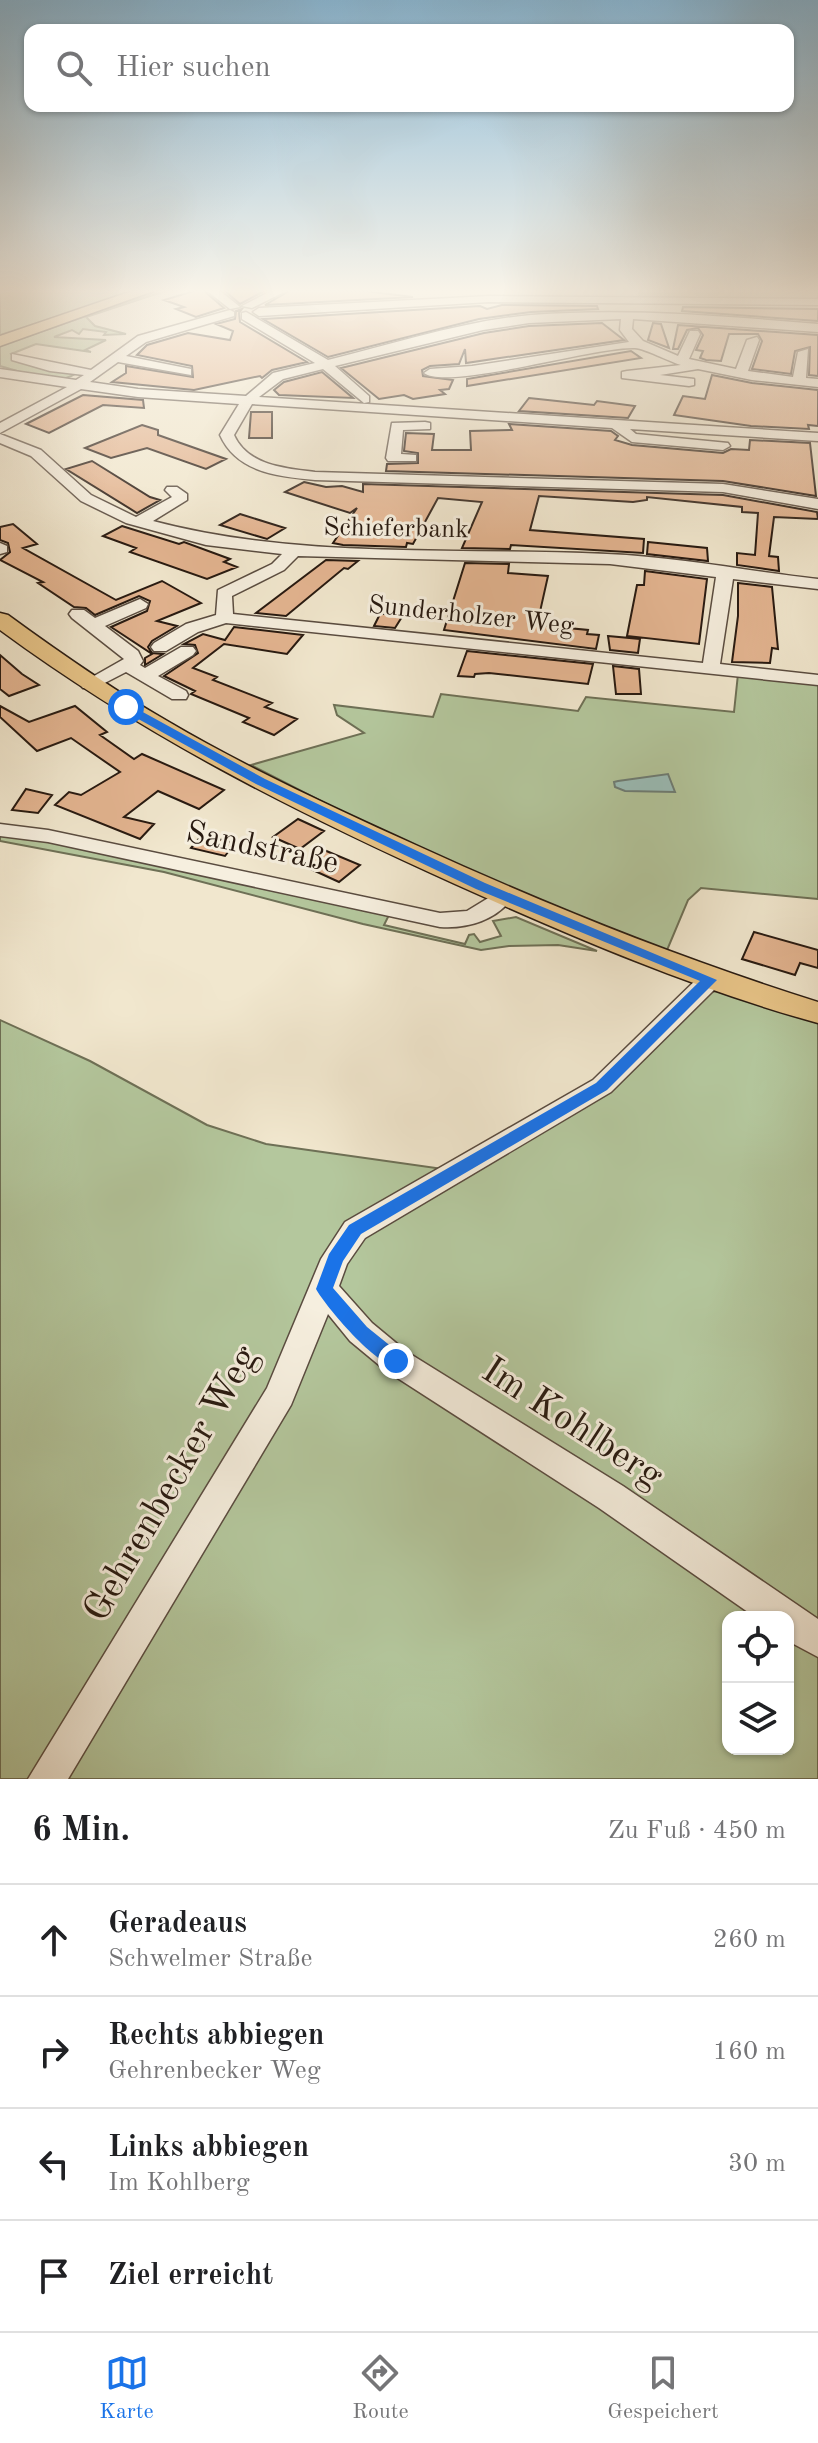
<!DOCTYPE html>
<html lang="de">
<head>
<meta charset="utf-8">
<style>
	:root { --surface:#fff; --page:#f6f6f6; --text:#202124; --muted:#757577; --line:#e0e0e0; --accent:#1a73e8 }
	body { margin:0; font-family:"Old Standard TT",serif; background:var(--page); color:var(--text) }
	.controls { position:absolute; right:24px; bottom:24px; display:grid; overflow:hidden; border-radius:16px; box-shadow:0 2px 6px #0004 }
	.controls button { width:72px; height:72px; display:grid; place-items:center; padding:0; border:0; border-bottom:2px solid var(--line); background:var(--surface); color:var(--text); font:40px sans-serif }
	.stop { position:absolute; width:24px; height:24px; margin:-18px; border:6px solid #1a73e8; border-radius:50%; background:#fff }
	.stop.end { background:#1a73e8; border-color:#fff; box-shadow:0 2px 8px #0008 }
	.list { margin:0; padding:0; list-style:none }
	h2 { display:flex; justify-content:space-between; align-items:center; height:104px; margin:0; padding:0 32px; font-size:34px }
	h2 small { font-size:26px; font-weight:400; color:var(--muted) }
	.list li { display:grid; grid-template-columns:52px 1fr auto; gap:24px; align-items:center; box-sizing:border-box; height:112px; padding:0 32px; border-top:2px solid var(--line) }
	.list b { display:block; font-size:30px; white-space:nowrap }
	.list p { margin:0; font-size:26px; white-space:nowrap; color:var(--muted) }
	.list em { font-size:26px; font-style:normal; color:var(--muted) }
	.icon { flex:none; width:44px; height:44px; fill:none; stroke:currentColor; stroke-width:2; stroke-linecap:round; stroke-linejoin:round }
	.map { position:relative; flex:none; width:818px; height:1779px; overflow:hidden }
	.search { position:absolute; background:var(--surface); box-shadow:0 2px 6px #0004; left:24px; right:24px; top:24px; height:88px; display:flex; align-items:center; gap:20px; box-sizing:border-box; padding:0 28px; border-radius:16px; color:var(--muted); font-size:30px }
	.sheet { height:552px; background:var(--surface) }
	nav { display:flex; justify-content:space-around; align-items:center; box-sizing:border-box; height:112px; border-top:2px solid var(--line); background:var(--surface); font-size:22px; color:var(--muted) }
	nav a { display:grid; justify-items:center; gap:4px }
	nav .on { color:var(--accent) }
	.map>svg:first-child { display:block }
	.green { fill:#b4c79d; stroke:#6e7056; stroke-width:2 }
	.water { fill:#9bbfba; stroke:#6d7d76; stroke-width:2 }
	.building { fill:#e3b490; stroke:#271910; stroke-width:2 }
	.lines { fill:none; stroke-linecap:round; stroke-linejoin:round }
	.minor-casing { stroke:#5a4c40; stroke-width:3 }
	.major-casing { stroke:#271910; stroke-width:3 }
	.minor { fill:#f6efdf; fill-rule:evenodd }
	.major { fill:#e8c487; fill-rule:evenodd }
	.route { fill:#1a73e8 }
	.labels { text-anchor:middle; dominant-baseline:central; stroke-width:6; stroke-linejoin:round; paint-order:stroke }
	.far-street-label { font-size:26px; fill:#271910; stroke:#f6efdf }
	.street-label { font-size:32px; fill:#271910; stroke:#f6efdf }
	.near-street-label { font-size:38px; fill:#271910; stroke:#f6efdf }
</style>
</head>
<body>
<div class="map">
<svg width="818" height="1779" viewBox="0 0 818 1779">
	<rect width="100%" height="100%" fill="#f1e7ce"/>
	<filter id="stains"><feTurbulence type="fractalNoise" baseFrequency=".0025" numOctaves="4"/><feColorMatrix values="0 0 0 0 .2 0 0 0 0 .09 0 0 0 0 .02 0 0 0 .5 -.17"/></filter>
	<radialGradient id="worn" r=".72"><stop offset=".6" stop-color="#630" stop-opacity="0"/><stop offset="1" stop-color="#630" stop-opacity=".3"/></radialGradient>
	<path class="green" d="M0,290H139L0,335Z
		M160,290H168L86,317L95,326L126,334L104,335L106,332L83,329L79,334L72,330L54,337L106,340L85,350L91,352L36,344L11,354L18,362L75,374C56,387 20,371 0,366V346Z
		M639,290H818V301L640,298Z
		M738,674L818,682V899L701,888L688,900L665,955L387,835L251,765L364,733L337,715L334,705L433,717L441,694L578,711L586,697L734,712Z
		M0,835L60,843L389,915L384,925L465,944L469,935L474,934L480,942L501,936L493,921L516,917L597,951L558,945L509,946L481,950L363,924L164,872L0,841Z
		M716,991L818,1023V1626L399,1352L322,1280L278,1391L30,1779H0V1020L90,1061L207,1125L266,1144L464,1172L607,1091L708,993Z
		M326,1299L761,1617H728V1749H788V1635L818,1654V1779H59Z"/>
	<path class="water" d="M668,774L675,792L625,791L615,787L614,782L618,781Z"/>
	<path class="building" d="M197,290H203L224,308L196,317L176,309L184,307L164,300Z
		M224,290H266L240,304Z
		M291,290L365,291L413,297L265,305Z
		M502,305L597,306L598,309L531,312L479,319L328,357L263,319L480,306L487,309Z
		M683,307L818,309V321L682,311Z
		M242,309L239,313L240,322L307,362L272,370L262,378L260,376L194,390L112,382L126,373V366L193,377L192,366L137,355L147,345L188,333L230,340L233,331L216,324L235,319L236,311Z
		M602,323L624,340L466,363L465,349L459,364L430,366L422,370L423,376L453,380L449,389L440,390L445,394L413,399L404,395L379,399L341,368L484,333L529,326Z
		M653,323L661,324L669,348L648,340Z
		M678,325L818,335V376L809,375L810,347L795,351L791,374L752,369L762,341L758,334H729L721,361L706,360L700,358L703,351L696,350L703,335L698,328L687,330L678,349H673Z
		M631,351L641,358L467,386V379Z
		M322,372L353,398L279,395L274,390L284,382Z
		M712,375L752,383L818,390V426L808,425L809,429L751,426L674,415L683,396L705,399Z
		M83,395L143,400L144,408L103,405L49,433L26,424Z
		M529,398L594,405L597,401L635,406L628,418L519,411Z
		M251,412H272V438H249Z
		M509,424L611,431L618,436L615,440L632,445L723,453L731,449L749,450L750,440L810,443L816,496L723,481L386,471L387,464L418,463V453L404,451L406,433L434,434L432,450H471L470,431L512,430Z
		M142,425L158,430V435L226,459L206,469L147,448L111,458L85,448Z
		M92,461L150,497L160,500L137,513L66,469Z
		M304,482L326,487L342,486L363,492V484L723,495L817,512L818,519L774,517L769,556L778,557L779,571L737,565V553L755,555L758,513L742,512V507L647,497V500L633,502L539,496L530,530L644,539L643,553L511,545L510,549L462,548L482,502L438,498L413,544L407,543L406,547L343,545L333,543L357,508L350,513L285,492Z
		M240,514L285,528L267,539L220,525Z
		M13,524L37,544L23,548L116,600L162,581L201,603L157,621L177,626L152,641L148,647L152,653L163,654L145,665V658L152,654L111,627L147,611L150,601L139,596L95,615L86,608L74,607L38,583L43,582L0,560L10,552L8,543L0,540V527Z
		M122,526L179,544L184,542L230,559L224,562L237,567L207,579L130,552L136,548L103,536Z
		M648,542L707,548L708,561L647,554Z
		M326,560L358,561L348,569L344,568L286,616L256,613Z
		M465,563L509,564L508,573L548,576L537,625L588,630L587,634L599,635L596,649L444,630Z
		M645,571L707,579L699,644L627,636L637,585H644Z
		M738,583L772,587L778,649L772,648L770,663L732,662L738,616Z
		M387,610L405,612L395,628L374,626L380,614H385Z
		M234,627L303,635L287,654L224,644L193,668L217,677L213,680L272,703L265,707L297,719L274,735L243,722L249,718L191,694L195,691L164,676L198,653L195,645L184,644L203,634L225,640Z
		M608,636L640,639L638,653L610,650Z
		M467,651L593,664L588,684L489,673L475,674L474,677L458,676Z
		M0,655L22,674L39,685L9,696L0,689Z
		M613,666L639,669L641,694H616Z
		M0,706L29,722L75,706L107,732L100,735L134,759L142,754L224,790L199,809L158,791L124,817L154,824L140,839L55,805L69,792L81,795L120,772L71,738L37,751L0,717Z
		M26,789L52,795L38,813L12,810Z
		M298,819L324,831L300,849L273,837Z
		M202,835L235,843L225,856L191,848Z
		M324,850L360,865L339,882L304,866Z
		M754,932L818,950V968L800,963L795,975L742,959Z"/>
	<g class="lines">
		<g class="minor-casing">
			<path id="minor" d="M206,290H219L240,307L230,309Z
				M273,290H288L252,308L242,306Z
				M489,296L818,299V305L489,302L259,316L253,312L259,308Z
				M230,310L234,312V316L146,342L126,356L191,369V375L118,362L90,382L138,389L246,396L273,373L315,363L242,319V313L246,312L328,360C394,344 463,321 531,315C627,308 722,316 818,324V332L633,319L632,329L643,341L678,356L690,331H698L700,334L689,359L736,369L747,340L757,337L759,340L748,371L793,377L798,352L808,349L806,378L818,379V387L752,380L698,369L660,375L694,379V385L689,386L622,378V372L627,371L681,365C668,361 646,349 635,348C596,346 448,391 424,373L430,369L472,366L629,342L620,330L621,319L529,323L483,330L335,366L369,396V402L364,403L323,369L283,379L259,397L818,433V441L630,429L636,434L728,443L730,446L723,450L632,442L612,428L252,404L234,435C248,466 285,468 315,472L723,484L818,499V509L723,492L315,480C278,476 237,473 220,435L239,404L138,397L81,389L0,433V423L67,387L0,377V369L76,380L84,375L50,371L12,360V354L91,370L138,336Z
				M425,422L430,423V429L403,430L401,454L416,455V461H388L386,458L392,423Z
				M0,434L41,450L91,495L136,517L172,497L165,490L167,487H177L187,494V500L153,521C301,560 455,547 607,554C677,557 748,571 818,579V589L733,579L720,664L818,675V685L226,623L198,632L166,651H154L151,647L154,643L186,624L216,615L218,590L272,564L282,554L206,545L126,523L81,501L31,456L0,443ZM298,556L610,564L716,577L703,663L233,614L232,596L284,570Z
				M0,543L7,546V552L0,554Z
				M140,599L148,604L146,608L105,626L138,651L143,661L140,665L145,668L181,647H193L196,651L193,655L158,676L186,691L188,695L186,699H172L126,672L95,688H83L80,684L124,659L72,618L69,614L72,610H84L95,618Z
				M0,824L48,830L440,913L467,911L503,889L511,891L514,896C497,920 468,929 440,927L48,842L0,836Z
				M710,972L718,974L722,980L718,986L611,1092L365,1238L347,1264L339,1286L372,1323L407,1352L623,1486L818,1619V1657L788,1641V1617H755L599,1508L385,1370L350,1341L328,1314L291,1405L68,1779H28L267,1388L321,1259L345,1222L593,1080L702,974Z"/>
		</g>
		<g class="major-casing">
			<path id="major" d="M135,290H156L0,346V336Z
				M0,613L8,615C60,653 113,690 169,722C249,769 334,808 418,846C549,906 681,959 818,1002V1023C694,989 573,937 455,884C294,811 144,736 0,630Z"/>
		</g>
		<use href="#minor" class="minor"/>
		<use href="#major" class="major"/>
	</g>
	<linearGradient id="sky" x2="0" y2="1"><stop stop-color="#89b8d6"/><stop offset="0.54" stop-color="#f9f4e9"/><stop offset="1" stop-color="#f9f4e9" stop-opacity="0"/></linearGradient>
	<rect width="818" height="539" fill="url(#sky)"/>
	<path class="route" d="M122,705H130L265,779L485,883L717,980L607,1090L361,1234L343,1261L333,1288L367,1327L403,1356L405,1361L403,1367C382,1374 326,1307 316,1289L329,1254L349,1225L596,1083L700,981L476,889L256,784L122,710Z"/>
	<g class="labels">
		<g class="far-street-label">
			<text transform="translate(396 529) rotate(1)">Schieferbank</text>
			<text transform="translate(471 616) rotate(6)">Sunderholzer Weg</text>
		</g>
		<g class="street-label">
			<text transform="translate(262 849) rotate(12)">Sandstraße</text>
		</g>
		<g class="near-street-label">
			<text transform="translate(572 1424) rotate(33)">Im Kohlberg</text>
			<text transform="translate(172 1484) rotate(-60)">Gehrenbecker Weg</text>
		</g>
	</g>
	<rect width="100%" height="100%" filter="url(#stains)"/>
	<rect width="100%" height="100%" fill="url(#worn)"/>
</svg>
<div class="controls">
<button><svg class="icon" aria-label="locate" viewBox="0 0 24 24"><circle cx="12" cy="12" r="6"/><path d="M12 2v4M12 18v4M2 12h4M18 12h4"/></svg></button>
<button><svg class="icon" aria-label="layers" viewBox="0 0 24 24"><path d="M12 4l9 5-9 5-9-5zM3 14l9 5 9-5"/></svg></button>
</div>
<div class="stop" style="left:126px;top:707px"></div>
<div class="stop end" style="left:396px;top:1361px"></div>
<div class="search"><svg class="icon" aria-label="search" viewBox="0 0 24 24"><circle cx="10" cy="10" r="6"/><path d="M15 15l6 6"/></svg>Hier suchen</div>
</div>
<section class="sheet">
<h2>6 Min.<small>Zu Fuß · 450 m</small></h2>
<ul class="list">
<li><svg class="icon" aria-label="ahead" viewBox="0 0 24 24"><path d="M12 20V5M6 11l6-6 6 6"/></svg><div><b>Geradeaus</b><p>Schwelmer Straße</p></div><em>260 m</em></li>
<li><svg class="icon" aria-label="right" viewBox="0 0 24 24"><path d="M7 20v-9h11M14 6l5 5-5 5"/></svg><div><b>Rechts abbiegen</b><p>Gehrenbecker Weg</p></div><em>160 m</em></li>
<li><svg class="icon" aria-label="left" viewBox="0 0 24 24"><path d="M17 20v-9H6M10 6l-5 5 5 5"/></svg><div><b>Links abbiegen</b><p>Im Kohlberg</p></div><em>30 m</em></li>
<li><svg class="icon" aria-label="arrive" viewBox="0 0 24 24"><path d="M6 21V4h12l-3 4 3 4H6"/></svg><div><b>Ziel erreicht</b></div></li>
</ul>
</section>
<nav>
<a class="on"><svg class="icon" aria-label="map" viewBox="0 0 24 24"><path d="M3 6l6-2 6 2 6-2v14l-6 2-6-2-6 2zM9 4v14M15 6v14"/></svg>Karte</a>
<a><svg class="icon" aria-label="directions" viewBox="0 0 24 24"><path d="M12 3l9 9-9 9-9-9zM9 14v-3h6M13 9l2 2-2 2"/></svg>Route</a>
<a><svg class="icon" aria-label="saved" viewBox="0 0 24 24"><path d="M7 4h10v16l-5-4-5 4z"/></svg>Gespeichert</a>
</nav>
</body>
</html>
